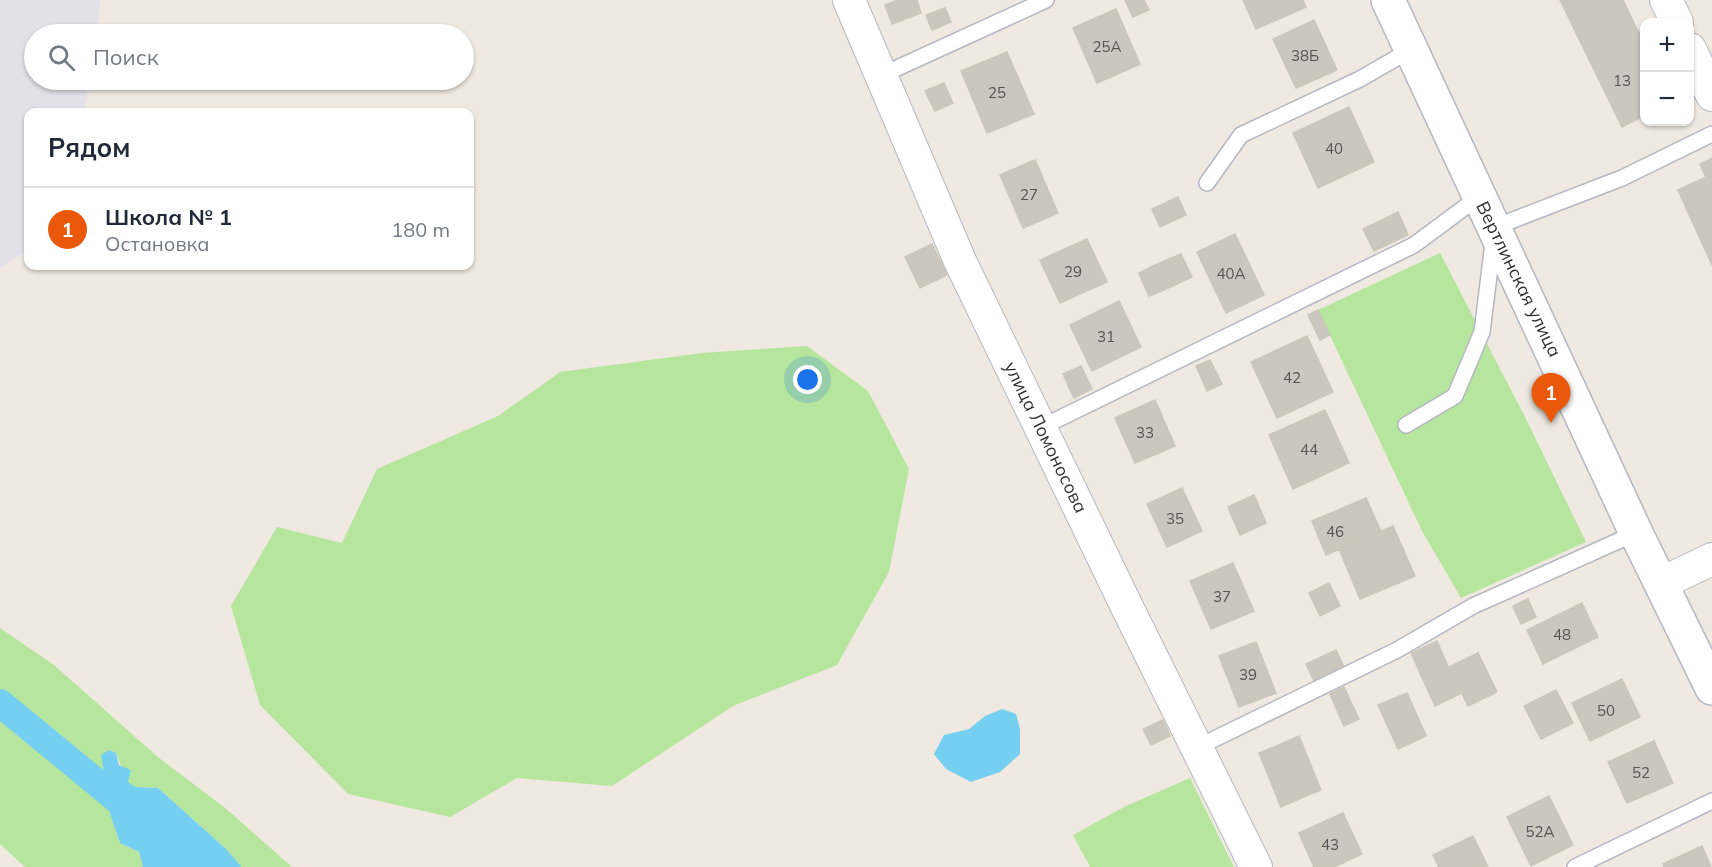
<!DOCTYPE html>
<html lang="ru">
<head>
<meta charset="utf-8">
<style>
	:root { --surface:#fff; --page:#f6f6f7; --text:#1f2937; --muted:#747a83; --line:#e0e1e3; --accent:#ea580c }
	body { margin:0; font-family:Mulish,sans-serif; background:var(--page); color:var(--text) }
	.controls { position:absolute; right:18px; top:18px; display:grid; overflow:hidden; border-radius:12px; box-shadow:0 2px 4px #0004 }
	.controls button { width:54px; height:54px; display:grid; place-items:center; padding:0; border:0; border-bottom:2px solid var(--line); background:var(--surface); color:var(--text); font:30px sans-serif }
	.you { position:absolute; left:808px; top:380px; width:21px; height:21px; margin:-15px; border:4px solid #fff; border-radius:50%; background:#1a73e8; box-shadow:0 0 0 9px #1a73e833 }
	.badge { display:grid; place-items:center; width:39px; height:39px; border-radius:50%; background:var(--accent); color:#fff; font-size:20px; font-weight:700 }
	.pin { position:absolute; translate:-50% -50px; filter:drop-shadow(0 2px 3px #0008) }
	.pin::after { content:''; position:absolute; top:32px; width:21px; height:18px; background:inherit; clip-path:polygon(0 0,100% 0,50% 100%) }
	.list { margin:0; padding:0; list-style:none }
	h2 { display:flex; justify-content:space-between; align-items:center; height:78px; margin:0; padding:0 24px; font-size:26px }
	h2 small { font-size:20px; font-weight:400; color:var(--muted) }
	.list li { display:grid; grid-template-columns:39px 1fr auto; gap:18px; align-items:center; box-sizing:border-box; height:84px; padding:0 24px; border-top:2px solid var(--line) }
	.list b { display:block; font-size:22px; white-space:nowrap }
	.list p { margin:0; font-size:20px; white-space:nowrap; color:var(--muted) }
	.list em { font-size:20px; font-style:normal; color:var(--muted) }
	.icon { flex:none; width:33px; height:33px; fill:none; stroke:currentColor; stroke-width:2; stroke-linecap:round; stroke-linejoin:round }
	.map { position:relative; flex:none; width:1712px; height:867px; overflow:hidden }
	.search { position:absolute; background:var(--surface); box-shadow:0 2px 4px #0004; left:24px; top:24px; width:450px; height:66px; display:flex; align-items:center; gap:15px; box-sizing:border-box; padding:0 21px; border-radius:33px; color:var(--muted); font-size:22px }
	.panel { position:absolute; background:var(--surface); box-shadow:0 2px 4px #0004; left:24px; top:108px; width:450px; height:162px; border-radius:12px }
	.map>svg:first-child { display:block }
	.industrial { fill:#e3e1e8 }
	.green { fill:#b6e59e }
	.water { fill:#75cff0 }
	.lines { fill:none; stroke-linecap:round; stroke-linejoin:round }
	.canal { stroke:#75cff0; stroke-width:28 }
	.building { fill:#cbc7bf; stroke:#cbc5ba; stroke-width:1.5 }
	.service-casing { stroke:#b4b7c1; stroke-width:18 }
	.minor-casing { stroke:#b4b7c1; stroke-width:34 }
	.secondary-casing { stroke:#b4b7c1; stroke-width:36 }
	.service { stroke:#fff; stroke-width:15 }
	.minor { stroke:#fff; stroke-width:32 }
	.secondary { stroke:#fff; stroke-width:33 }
	.labels { text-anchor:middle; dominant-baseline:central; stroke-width:4.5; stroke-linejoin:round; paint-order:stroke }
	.number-label { font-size:15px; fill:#555452 }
	.street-label { font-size:18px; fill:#2e2e2e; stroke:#fff }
</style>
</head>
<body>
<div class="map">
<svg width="1712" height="867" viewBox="0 0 1712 867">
	<rect width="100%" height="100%" fill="#efe9e1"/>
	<path class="industrial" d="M0,0H101L96,34H34V80H89L84,112H28V250L0,268Z"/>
	<path class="green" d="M1440,253L1526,419L1586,542L1461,598L1422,531L1318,310Z
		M807,346L868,391L909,469L889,572L837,665L733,706L612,786L517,778L450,817L348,794L260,705L231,606L277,527L342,543L377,469L498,416L560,372L702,353Z
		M0,628L54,665L159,758L224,807L292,867H242L225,848L158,788L134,787L128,782L116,753L109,811L120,843L139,852L143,867H25L0,844Z
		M1190,778L1234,867H1090L1073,835L1126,806Z"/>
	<path class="water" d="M1002,709L1016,714L1020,729V754L1000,772L971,782L946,769L934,754L944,735L969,729L985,716Z
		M109,750L116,753L119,765L131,770L128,782L135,787L158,788L225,848L242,867H143L139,852L120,843L109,811L99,802L95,775L104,773L101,755Z"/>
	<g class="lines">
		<path class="canal" d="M0,703L124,805"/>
	</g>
	<path class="building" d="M898,0H917L921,13L892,24L885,5Z
		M1125,0H1144L1149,10L1133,17Z
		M1243,0H1303L1306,7L1256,29Z
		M1560,0H1623L1644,44V116L1622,127Z
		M945,8L951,22L932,30L926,15Z
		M1116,9L1140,64L1097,83L1073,28Z
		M1314,20L1337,70L1296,88L1273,39Z
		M1007,52L1034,114L987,133L961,71Z
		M944,83L953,103L935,111L925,91Z
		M1349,107L1374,162L1318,188L1293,133Z
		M1712,158V265L1678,190L1706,177L1700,164Z
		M1035,160L1058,213L1023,228L1000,175Z
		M1178,197L1186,215L1160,227L1152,209Z
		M1398,212L1408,235L1374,251L1363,229Z
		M1235,234L1264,295L1226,313L1197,252Z
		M1087,239L1107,282L1060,303L1040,260Z
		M932,244L947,275L920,288L905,257Z
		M1181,254L1192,277L1164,290L1153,266Z
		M1153,266L1164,290L1149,296L1139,273Z
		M1119,301L1141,347L1092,371L1070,325Z
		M1318,310L1330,335L1320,340L1308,315Z
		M1307,336L1333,392L1277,418L1251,362Z
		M1210,360L1222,384L1207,391L1196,366Z
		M1081,366L1092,389L1074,398L1063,374Z
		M1155,400L1175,446L1135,463L1115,418Z
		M1325,410L1349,463L1293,489L1269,435Z
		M1182,488L1202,531L1167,547L1147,504Z
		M1254,495L1266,523L1240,535L1228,507Z
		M1366,498L1381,531L1357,541L1343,508Z
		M1343,508L1357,541L1326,555L1312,521Z
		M1393,526L1415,576L1360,599L1339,549Z
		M1233,563L1254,611L1211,629L1190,581Z
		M1329,583L1340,606L1320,616L1309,593Z
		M1528,599L1536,617L1521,624L1513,606Z
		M1582,603L1598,637L1543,664L1527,630Z
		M1437,641L1460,694L1435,706L1411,653Z
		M1256,642L1276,693L1239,707L1219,656Z
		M1336,650L1344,667L1314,681L1306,664Z
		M1478,653L1497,692L1468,706L1449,667Z
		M1622,679L1640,717L1590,741L1572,703Z
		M1344,687L1359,719L1344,726L1330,694Z
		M1556,690L1573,723L1541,739L1524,706Z
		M1407,693L1426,736L1398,749L1378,705Z
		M1163,720L1170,736L1151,745L1143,729Z
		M1299,736L1321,790L1301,798L1279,745Z
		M1654,741L1673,783L1627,803L1608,762Z
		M1279,745L1301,798L1281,807L1259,753Z
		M1549,796L1573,845L1531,866L1507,817Z
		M1343,813L1362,854L1334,867H1314L1299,833Z
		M1473,836L1488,867H1439L1433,855Z
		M1702,846L1711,867H1664L1663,864Z"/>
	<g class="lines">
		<g class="service-casing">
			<path id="service" d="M882,75L1046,0
				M1207,183L1241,135L1360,79L1412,49
				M1406,425L1455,396L1482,332L1495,227L1622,178L1712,134
				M1042,427L1414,245L1480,196
				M1198,747L1397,650L1473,606L1636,533
				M1575,867L1712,801"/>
		</g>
		<g class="minor-casing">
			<path id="minor" d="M849,0L960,261L1128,609L1256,867
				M1666,0L1677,22
				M1690,49L1712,95
				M1662,583L1712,559"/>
		</g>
		<g class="secondary-casing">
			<path id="secondary" d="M1388,0L1636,533L1712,688"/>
		</g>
		<use href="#service" class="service"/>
		<use href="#minor" class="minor"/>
		<use href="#secondary" class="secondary"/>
	</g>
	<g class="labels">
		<g class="number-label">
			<text x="1107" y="46">25А</text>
			<text x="1305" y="55">38Б</text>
			<text x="1622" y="80">13</text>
			<text x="997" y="92">25</text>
			<text x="1334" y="148">40</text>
			<text x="1029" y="194">27</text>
			<text x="1073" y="271">29</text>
			<text x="1231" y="273">40А</text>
			<text x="1106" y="336">31</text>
			<text x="1292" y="377">42</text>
			<text x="1145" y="432">33</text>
			<text x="1309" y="449">44</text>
			<text x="1175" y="518">35</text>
			<text x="1335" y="531">46</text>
			<text x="1222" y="596">37</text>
			<text x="1562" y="634">48</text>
			<text x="1248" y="674">39</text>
			<text x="1606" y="710">50</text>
			<text x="1641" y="772">52</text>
			<text x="1540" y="831">52А</text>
			<text x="1330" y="844">43</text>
		</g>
		<g class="street-label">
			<text transform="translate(1519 279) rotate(64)">Вертлинская улица</text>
			<text transform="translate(1046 437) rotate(64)">улица Ломоносова</text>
		</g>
	</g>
</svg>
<div class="controls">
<button>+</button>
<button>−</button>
</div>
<div class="you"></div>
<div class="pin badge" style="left:1551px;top:423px">1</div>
<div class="search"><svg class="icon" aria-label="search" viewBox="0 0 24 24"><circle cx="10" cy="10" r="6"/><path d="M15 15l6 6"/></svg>Поиск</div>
<section class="panel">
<h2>Рядом<small></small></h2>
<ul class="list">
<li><span class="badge">1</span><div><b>Школа № 1</b><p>Остановка</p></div><em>180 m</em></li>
</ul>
</section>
</div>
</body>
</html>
